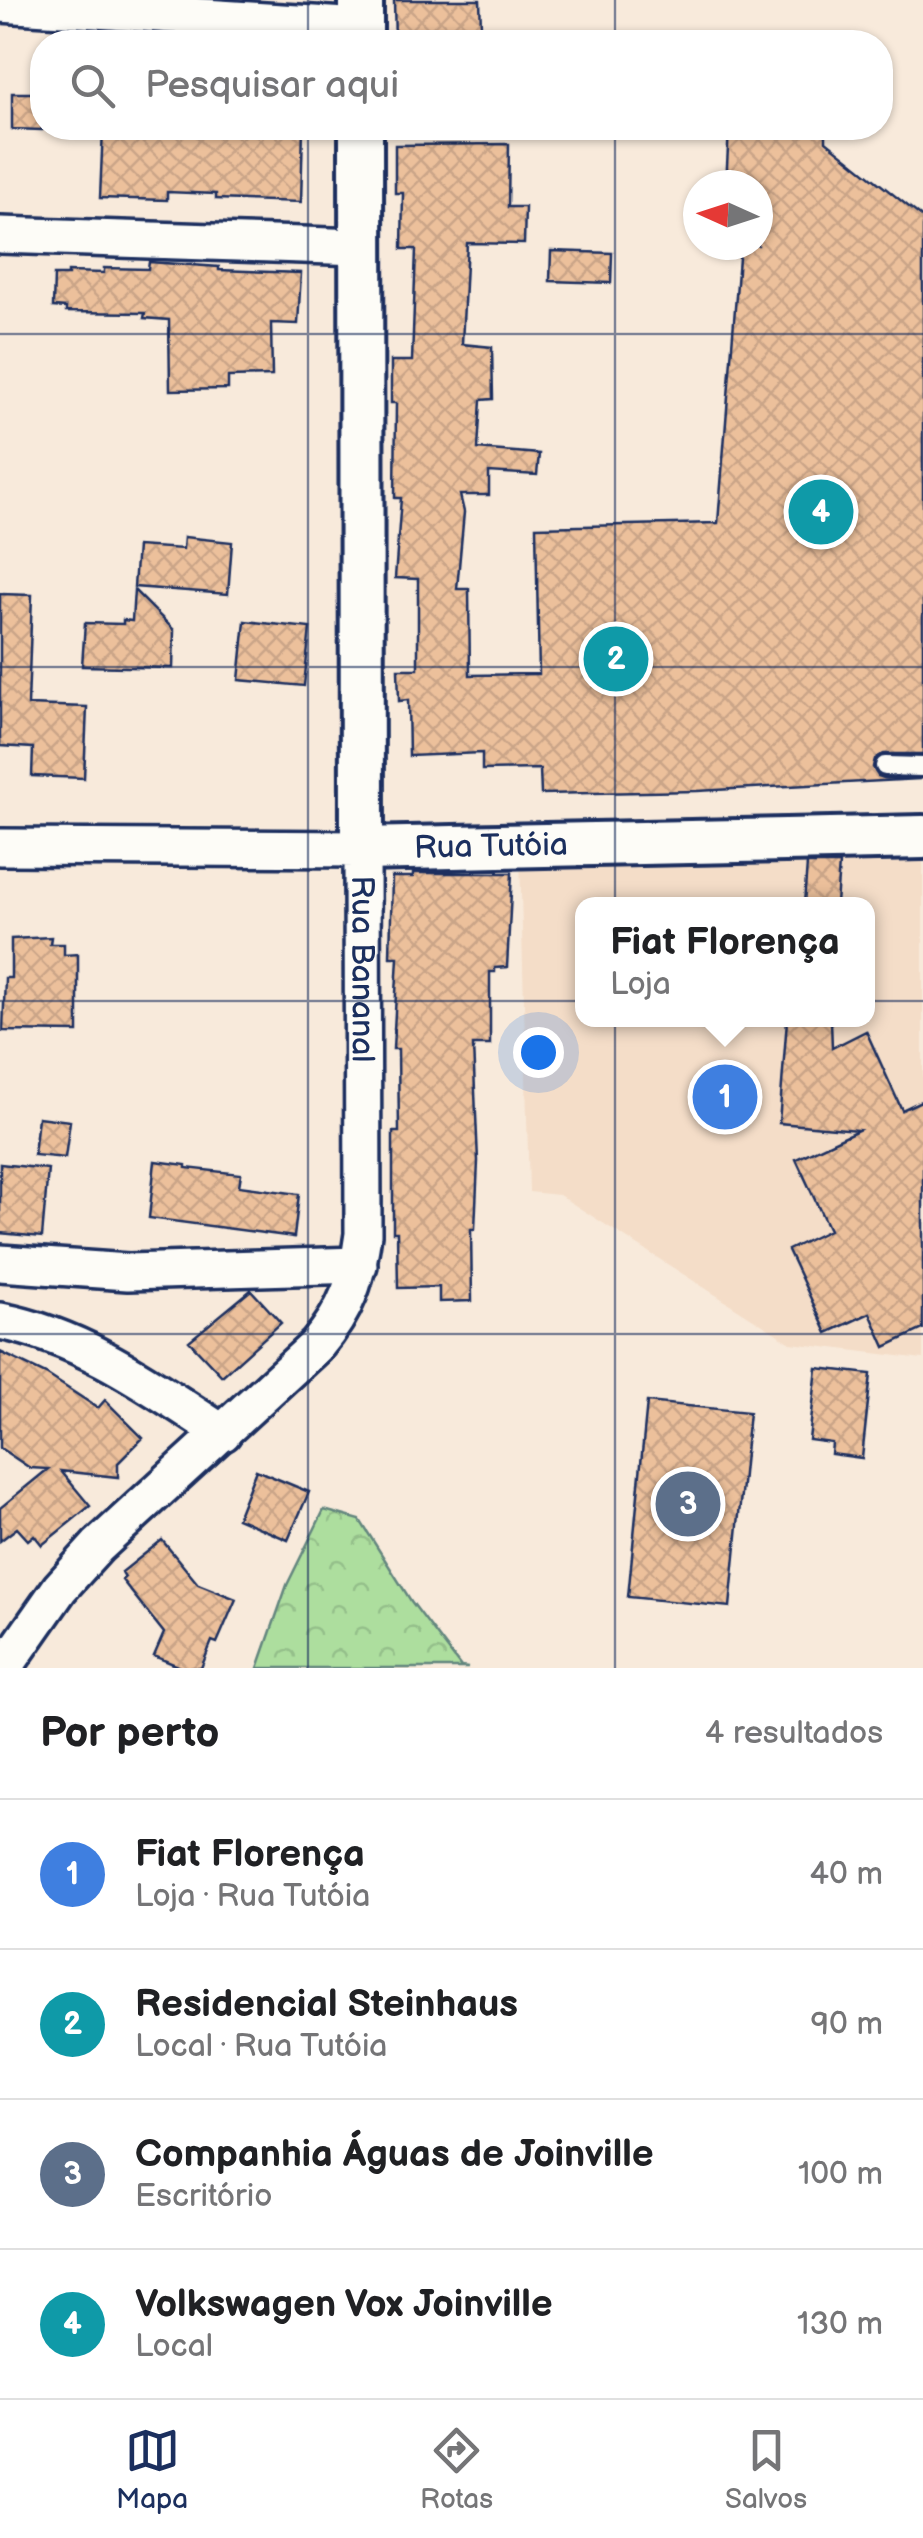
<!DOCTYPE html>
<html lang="pt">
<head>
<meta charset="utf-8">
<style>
	:root { --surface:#fff; --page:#f2f2f2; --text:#202124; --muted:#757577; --line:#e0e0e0; --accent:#1b2f5e }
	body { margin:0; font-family:"Balsamiq Sans",sans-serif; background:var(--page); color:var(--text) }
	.compass { position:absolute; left:683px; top:170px; width:90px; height:90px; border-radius:50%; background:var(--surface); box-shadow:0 2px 8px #0004; rotate:273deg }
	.you { position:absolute; left:538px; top:1052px; width:35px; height:35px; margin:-25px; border:8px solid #fff; border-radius:50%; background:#1a73e8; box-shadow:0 0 0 15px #1a73e833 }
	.badge { display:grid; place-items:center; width:65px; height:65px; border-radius:50%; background:var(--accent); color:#fff; font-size:32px; font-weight:700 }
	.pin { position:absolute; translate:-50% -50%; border:5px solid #fff; box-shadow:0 2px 10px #0006 }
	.popup { position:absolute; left:575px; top:897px; width:300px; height:130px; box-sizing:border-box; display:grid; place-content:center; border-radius:20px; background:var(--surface); filter:drop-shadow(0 2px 8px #0005); font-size:32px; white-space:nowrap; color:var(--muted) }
	.popup b { font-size:38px; color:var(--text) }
	.popup::after { content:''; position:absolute; left:50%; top:100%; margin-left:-20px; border:20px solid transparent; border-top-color:var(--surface) }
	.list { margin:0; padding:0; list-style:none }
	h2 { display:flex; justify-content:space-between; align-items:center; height:130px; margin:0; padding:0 40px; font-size:42px }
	h2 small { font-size:32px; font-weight:400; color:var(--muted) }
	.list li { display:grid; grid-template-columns:65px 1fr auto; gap:30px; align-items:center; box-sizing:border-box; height:150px; padding:0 40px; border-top:2px solid var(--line) }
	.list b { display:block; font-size:38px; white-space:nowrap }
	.list p { margin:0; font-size:32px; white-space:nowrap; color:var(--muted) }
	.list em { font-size:32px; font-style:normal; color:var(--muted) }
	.icon { flex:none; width:55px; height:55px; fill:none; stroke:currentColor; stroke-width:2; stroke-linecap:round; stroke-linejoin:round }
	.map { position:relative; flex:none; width:923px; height:1668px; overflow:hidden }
	.search { position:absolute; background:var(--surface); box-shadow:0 2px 8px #0004; left:30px; right:30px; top:30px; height:110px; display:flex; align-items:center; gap:25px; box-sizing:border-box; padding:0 35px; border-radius:40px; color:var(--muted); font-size:38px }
	.sheet { height:730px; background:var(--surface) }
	nav { display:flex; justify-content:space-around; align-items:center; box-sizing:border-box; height:140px; border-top:2px solid var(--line); background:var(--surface); font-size:28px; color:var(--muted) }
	nav a { display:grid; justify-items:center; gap:5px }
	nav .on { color:var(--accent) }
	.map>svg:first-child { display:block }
	.built { fill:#f4ddc8; fill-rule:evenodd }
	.forest { fill:url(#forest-crowns); stroke:#64867e; stroke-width:2.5 }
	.building { fill:url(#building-cross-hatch); stroke:#1b2f5e; stroke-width:2.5 }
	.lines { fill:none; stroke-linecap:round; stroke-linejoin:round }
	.service-casing { stroke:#1b2f5e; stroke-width:25 }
	.minor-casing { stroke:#1b2f5e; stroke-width:42 }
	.tertiary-casing { stroke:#1b2f5e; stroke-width:50 }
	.service { stroke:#fdfcf7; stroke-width:18 }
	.minor { stroke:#fdfcf7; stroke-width:35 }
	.tertiary { stroke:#fdfcf7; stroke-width:42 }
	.grid { fill:none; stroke:#1b2f5e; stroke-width:2.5; stroke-opacity:0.55 }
	.labels { text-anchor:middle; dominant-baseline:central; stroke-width:10; stroke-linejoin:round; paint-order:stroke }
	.street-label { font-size:32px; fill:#1b2f5e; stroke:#fdfcf7 }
</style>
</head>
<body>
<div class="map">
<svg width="923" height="1668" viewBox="0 0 923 1668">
	<defs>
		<pattern id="forest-crowns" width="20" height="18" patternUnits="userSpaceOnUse" patternTransform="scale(2.5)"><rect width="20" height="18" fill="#adde9e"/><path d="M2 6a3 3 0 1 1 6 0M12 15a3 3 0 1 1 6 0" fill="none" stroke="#94bf8a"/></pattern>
		<pattern id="building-cross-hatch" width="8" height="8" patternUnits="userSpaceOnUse" patternTransform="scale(2.5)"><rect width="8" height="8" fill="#ecc09b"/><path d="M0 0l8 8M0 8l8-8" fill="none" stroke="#caa588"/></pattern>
	</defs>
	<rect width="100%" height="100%" fill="#f8eadb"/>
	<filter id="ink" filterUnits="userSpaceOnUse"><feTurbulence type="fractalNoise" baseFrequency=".01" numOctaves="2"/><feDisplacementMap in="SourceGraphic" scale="20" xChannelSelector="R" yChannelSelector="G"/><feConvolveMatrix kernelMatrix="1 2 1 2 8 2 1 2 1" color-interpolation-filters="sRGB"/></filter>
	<g filter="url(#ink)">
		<path class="built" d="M923,846V1359L791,1343L559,1195L529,1192L520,855ZM582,904H868V1020H582Z"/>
		<path class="forest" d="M324,1510L360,1520L411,1601L461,1667L468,1668H258L287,1585Z"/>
		<path class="building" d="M394,0H480L481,27L455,28L456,42H395Z
			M12,93H42V130L12,129Z
			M103,128H303L301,202L216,199V194L167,192V200L100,198Z
			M729,128H826V141L923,218V754H884L875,759L873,767L878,776L884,778L920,779L697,791L541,794L540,769L482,770V753L409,756L408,700L399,701L398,669H418V579L395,578L401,498H395L396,403H391V361H412L416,249H402L403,193H395V145L509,144L508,207H525L524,244L467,243L462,344L492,347L493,399L481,400L478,449L539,454L537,475L489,472V495H460L464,512L457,589H469L470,675L539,674L536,527L718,523L740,245H758V185H726Z
			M551,251L612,253L611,283L550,281Z
			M149,262L219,267V270L301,273L298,324L271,323L272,376L228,377V389L170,390L169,320L144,318L145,313L66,312V308L53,307L54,275H68V272L104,273V268L148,269Z
			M184,537L232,542L228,594L134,587L137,546L183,549Z
			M134,590L174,630L173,668L82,666L85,623L123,624V620L132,621Z
			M0,594L32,595L28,705L87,707L84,778L32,776L33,748L0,746Z
			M245,621L310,628L304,686L239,680Z
			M807,864H839L836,904H804Z
			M413,873H512L507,967L495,968V972H490V1045H473L478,1161L475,1229H471L472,1301L439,1302V1287L398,1288L397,1232H393V1132H399L398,1049H393L398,957H390L392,877H413Z
			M51,937L50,944H64V955L78,954V1032L3,1031L5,978H11V939Z
			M787,1020H831L832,1048L866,1031L902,1110L923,1100V1329L885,1347L870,1313L827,1333L788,1250L829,1230L796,1159L858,1130L779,1123Z
			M38,1117L70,1121L65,1158L34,1155Z
			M155,1161L186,1165V1168L241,1174L239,1186L299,1194L294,1237L149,1218Z
			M0,1164L48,1169L42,1237L0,1233Z
			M251,1290L281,1323L222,1376L189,1341Z
			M0,1352L46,1374L98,1408L105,1400L143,1438L118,1463V1477L61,1471L90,1506L42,1545L34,1535L28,1540L17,1528L0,1541V1508L48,1469L30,1468L0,1448Z
			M817,1368L871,1374L862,1458L831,1454L832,1443L809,1440Z
			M647,1402L749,1412L730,1607L628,1597Z
			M256,1470L309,1492L288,1540L237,1518Z
			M162,1540L198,1584L236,1599L217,1643L212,1641L201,1668H183L154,1656L164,1633L122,1580L125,1577L122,1572Z"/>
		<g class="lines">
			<g class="service-casing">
				<path id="service" d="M885,766L923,767"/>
			</g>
			<g class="minor-casing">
				<g id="minor">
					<path d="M0,4L361,27"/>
					<path d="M0,235L361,247"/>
					<path id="s1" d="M0,847L362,849L363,1234C357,1279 347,1310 317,1345L98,1546L60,1588L4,1668"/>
					<path d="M0,1263L128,1272L359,1265"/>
					<path d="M0,1321C84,1337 152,1387 223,1433"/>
				</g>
			</g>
			<g class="tertiary-casing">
				<g id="tertiary">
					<path d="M361,0V42"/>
					<path id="s2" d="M361,128L362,849L923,837"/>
				</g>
			</g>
			<use href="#service" class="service"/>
			<use href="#minor" class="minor"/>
			<use href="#tertiary" class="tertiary"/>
		</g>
	</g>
	<path class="grid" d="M308,0V42M615,0V42M308,128V1668M615,128V1668M0,334H923M0,667H923M0,1001H923M0,1334H923"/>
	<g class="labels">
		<g class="street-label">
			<text stroke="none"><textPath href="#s2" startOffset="850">Rua Tutóia</textPath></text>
			<text stroke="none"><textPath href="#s1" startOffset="482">Rua Bananal</textPath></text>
		</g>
	</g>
</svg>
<svg class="compass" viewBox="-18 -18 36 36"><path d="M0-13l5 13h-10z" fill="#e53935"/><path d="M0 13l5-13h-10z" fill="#757577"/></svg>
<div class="you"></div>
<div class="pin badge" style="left:725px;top:1097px;background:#3f7fe0">1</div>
<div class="popup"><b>Fiat Florença</b>Loja</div>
<div class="pin badge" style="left:616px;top:659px;background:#0f9aa8">2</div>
<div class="pin badge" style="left:688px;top:1504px;background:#5c6f8a">3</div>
<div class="pin badge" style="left:821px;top:512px;background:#0f9aa8">4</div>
<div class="search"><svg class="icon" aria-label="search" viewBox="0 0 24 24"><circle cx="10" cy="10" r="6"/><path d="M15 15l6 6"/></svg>Pesquisar aqui</div>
</div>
<section class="sheet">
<h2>Por perto<small>4 resultados</small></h2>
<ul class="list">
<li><span class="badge" style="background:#3f7fe0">1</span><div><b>Fiat Florença</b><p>Loja · Rua Tutóia</p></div><em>40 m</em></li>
<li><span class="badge" style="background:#0f9aa8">2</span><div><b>Residencial Steinhaus</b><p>Local · Rua Tutóia</p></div><em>90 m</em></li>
<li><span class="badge" style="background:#5c6f8a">3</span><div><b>Companhia Águas de Joinville</b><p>Escritório</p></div><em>100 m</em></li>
<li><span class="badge" style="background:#0f9aa8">4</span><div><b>Volkswagen Vox Joinville</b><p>Local</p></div><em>130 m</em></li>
</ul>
</section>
<nav>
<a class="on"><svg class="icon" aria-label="map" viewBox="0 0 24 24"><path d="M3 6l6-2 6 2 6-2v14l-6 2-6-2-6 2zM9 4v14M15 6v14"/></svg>Mapa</a>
<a><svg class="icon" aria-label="directions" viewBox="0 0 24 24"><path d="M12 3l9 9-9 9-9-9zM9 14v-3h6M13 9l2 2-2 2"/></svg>Rotas</a>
<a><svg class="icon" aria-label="saved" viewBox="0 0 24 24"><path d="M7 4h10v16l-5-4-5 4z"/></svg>Salvos</a>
</nav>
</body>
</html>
